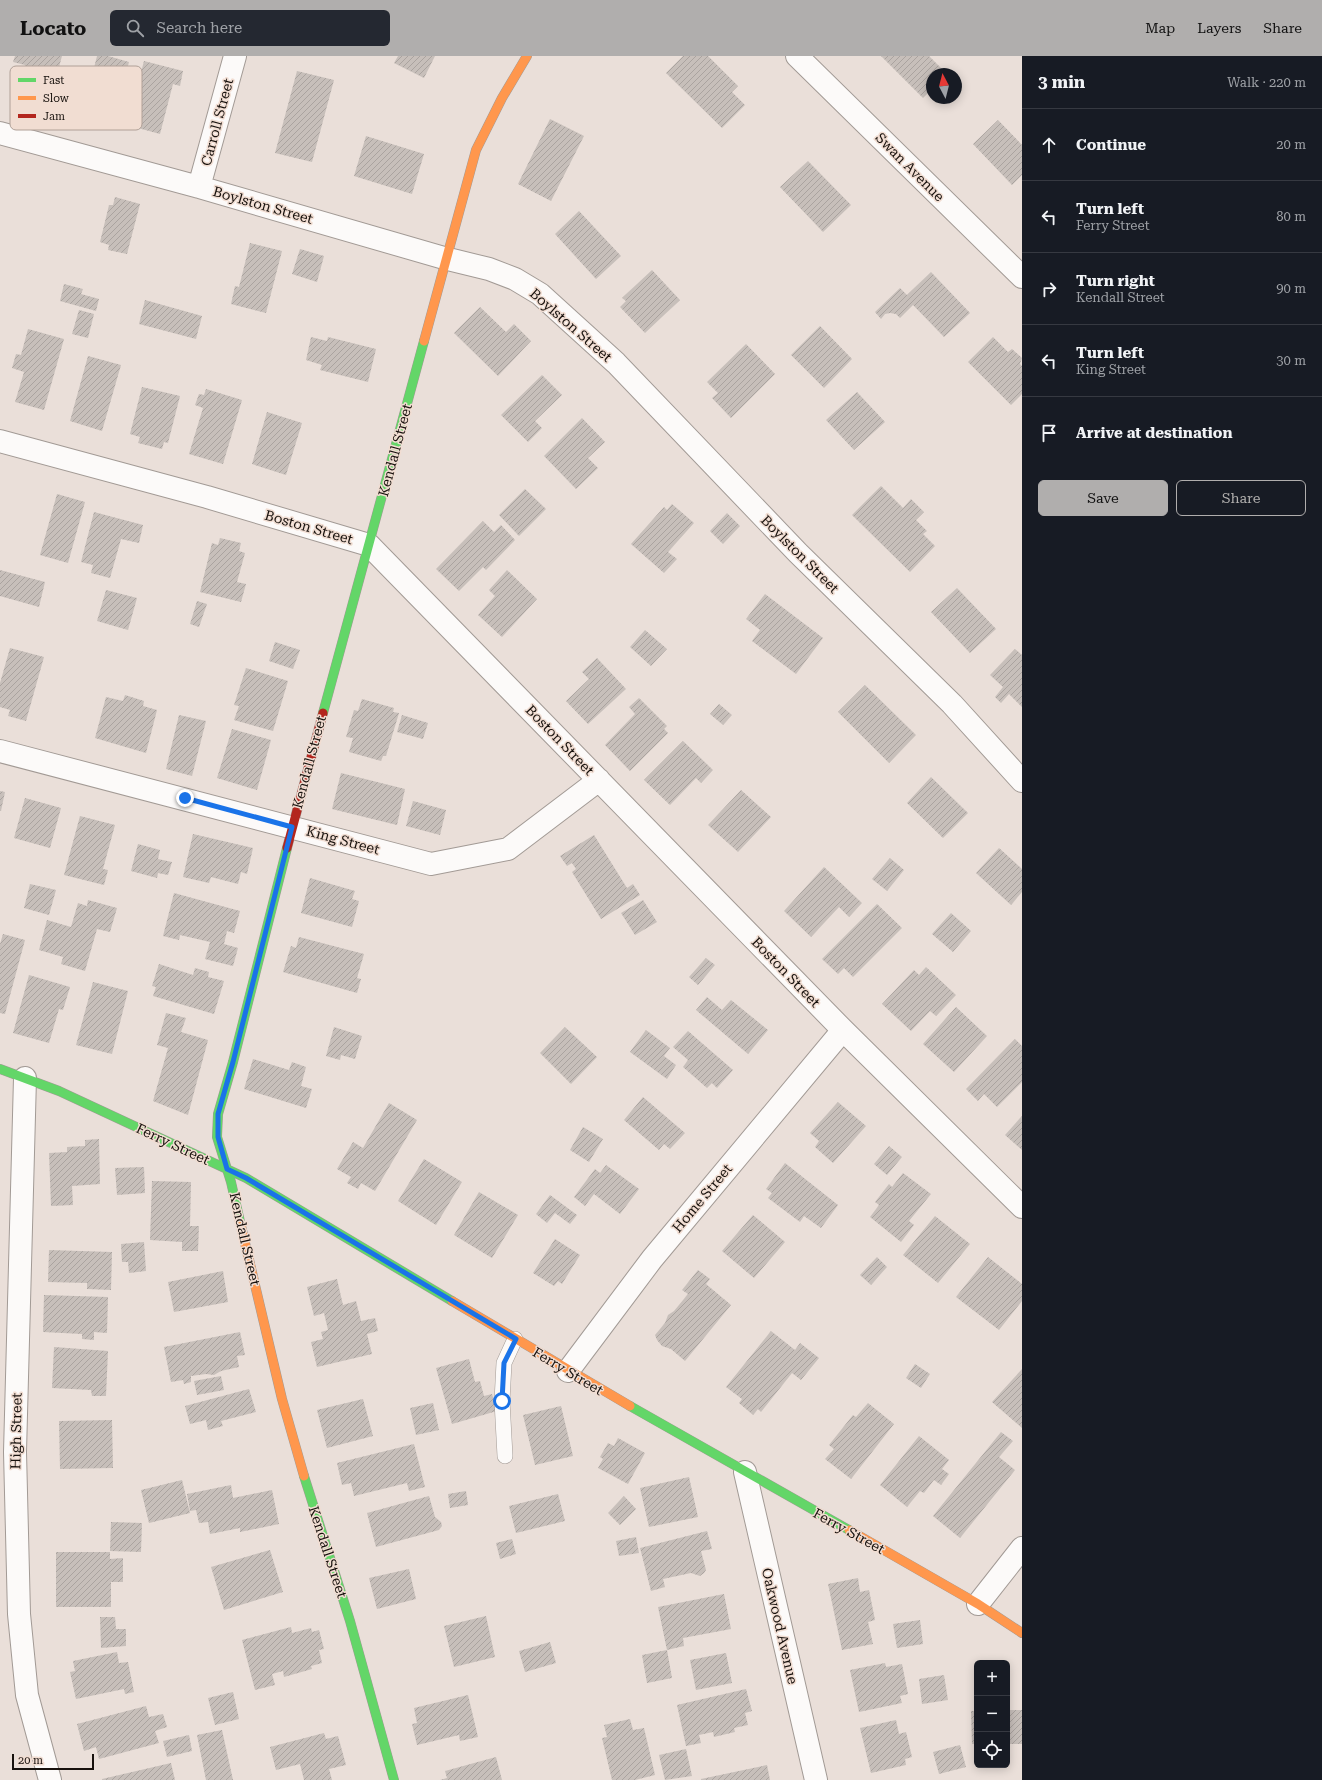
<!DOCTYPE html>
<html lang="en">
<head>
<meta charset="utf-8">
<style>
	:root { --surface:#171b24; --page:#242831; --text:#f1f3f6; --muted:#9ea1a6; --line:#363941; --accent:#b0aead }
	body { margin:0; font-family:"Roboto Serif",serif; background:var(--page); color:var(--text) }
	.controls { position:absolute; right:12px; bottom:12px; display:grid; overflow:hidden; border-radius:6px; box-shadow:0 2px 10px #0003 }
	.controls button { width:36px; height:36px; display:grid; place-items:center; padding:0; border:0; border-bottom:1px solid var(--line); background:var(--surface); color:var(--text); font:20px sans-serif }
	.compass { position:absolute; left:926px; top:12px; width:36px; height:36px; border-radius:50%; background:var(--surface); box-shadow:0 2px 10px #0003; rotate:353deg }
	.scale { position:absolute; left:12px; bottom:10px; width:82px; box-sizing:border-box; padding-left:4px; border:2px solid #17110d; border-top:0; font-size:11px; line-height:14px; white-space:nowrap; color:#17110d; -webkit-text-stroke:3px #f1ddd2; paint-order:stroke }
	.stop { position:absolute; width:12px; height:12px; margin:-9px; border:3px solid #1a73e8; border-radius:50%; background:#fff }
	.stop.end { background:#1a73e8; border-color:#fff; box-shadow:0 1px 4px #0008 }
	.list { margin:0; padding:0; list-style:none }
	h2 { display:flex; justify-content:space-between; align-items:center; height:52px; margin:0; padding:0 16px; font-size:17px }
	h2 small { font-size:13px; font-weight:400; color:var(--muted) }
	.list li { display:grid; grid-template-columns:26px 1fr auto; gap:12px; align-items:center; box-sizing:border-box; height:72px; padding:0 16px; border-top:1px solid var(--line) }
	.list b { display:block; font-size:15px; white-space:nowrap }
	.list p { margin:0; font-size:13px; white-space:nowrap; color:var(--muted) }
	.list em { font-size:13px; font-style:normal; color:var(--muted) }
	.actions { display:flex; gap:8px; padding:12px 16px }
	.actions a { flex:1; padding:9px 0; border:1px solid var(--accent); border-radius:6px; text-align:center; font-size:14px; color:var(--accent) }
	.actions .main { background:var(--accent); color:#111 }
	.icon { flex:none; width:22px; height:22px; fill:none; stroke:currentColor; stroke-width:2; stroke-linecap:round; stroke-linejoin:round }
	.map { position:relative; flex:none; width:1022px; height:1724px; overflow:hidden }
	header { display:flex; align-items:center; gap:24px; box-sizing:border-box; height:56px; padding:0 20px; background:var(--accent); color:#111 }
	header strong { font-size:19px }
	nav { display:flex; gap:22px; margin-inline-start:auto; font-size:14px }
	.search { width:280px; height:36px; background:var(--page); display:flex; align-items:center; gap:10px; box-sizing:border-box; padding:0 14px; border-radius:6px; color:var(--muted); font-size:15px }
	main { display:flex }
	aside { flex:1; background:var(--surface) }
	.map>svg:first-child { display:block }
	.building { fill:url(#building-hatch) }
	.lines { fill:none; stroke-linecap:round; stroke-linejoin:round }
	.lane-casing { stroke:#a29a95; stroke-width:16 }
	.street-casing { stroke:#a29a95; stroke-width:24 }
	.fast-casing { stroke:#a29a95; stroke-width:10 }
	.slow-casing { stroke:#a29a95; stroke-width:10 }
	.jam-casing { stroke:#a29a95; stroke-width:10 }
	.lane { stroke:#fcfaf9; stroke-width:15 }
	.street { stroke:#fcfaf9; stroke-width:22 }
	.fast { stroke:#63d668; stroke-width:9 }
	.slow { stroke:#ff974d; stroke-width:9 }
	.jam { stroke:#b3261e; stroke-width:9 }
	.route { stroke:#1a73e8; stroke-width:5 }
	.labels { text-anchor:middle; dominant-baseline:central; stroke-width:3; stroke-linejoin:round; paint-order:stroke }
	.street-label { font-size:14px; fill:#17110d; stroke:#f1ddd2 }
	.key { fill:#f1ddd2; stroke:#b0a097; stroke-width:1 }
	.key-label { font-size:11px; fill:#17110d }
</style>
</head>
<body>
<header>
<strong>Locato</strong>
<div class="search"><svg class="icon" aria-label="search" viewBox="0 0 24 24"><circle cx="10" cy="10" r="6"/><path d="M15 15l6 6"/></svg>Search here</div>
<nav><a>Map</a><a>Layers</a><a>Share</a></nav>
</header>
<main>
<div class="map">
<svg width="1022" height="1724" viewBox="0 0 1022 1724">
	<defs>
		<pattern id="building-hatch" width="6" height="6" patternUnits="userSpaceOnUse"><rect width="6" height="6" fill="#c7bfba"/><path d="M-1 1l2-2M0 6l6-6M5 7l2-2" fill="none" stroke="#aaa39f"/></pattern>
	</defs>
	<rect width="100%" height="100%" fill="#eadfd9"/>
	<path class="building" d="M15,0H62L49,48L17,40L25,9L13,6Z
		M97,0H108L129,6L117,52L111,50L109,57L89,52L91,44L86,43Z
		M398,0H435L424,22L394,7Z
		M683,0H708L738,30L732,36L745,49L722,72L666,17Z
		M881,0H929L947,18H932V33L923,42Z
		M144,5L183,15L180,30L173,28L160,78L127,69Z
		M297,15L334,24L312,106L275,97Z
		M550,63L584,80L551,145L518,128Z
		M998,64L1022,89V119L1012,129L973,88Z
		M366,80L424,98L412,138L354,120Z
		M808,105L851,149L823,176L780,131Z
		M115,141L140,148L127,198L108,194L109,189L100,186L109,149H113Z
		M579,155L621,200L596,223L555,178Z
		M250,187L282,195L266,257L231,248L235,230L239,231Z
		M300,193L324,200L317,226L292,218Z
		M652,214L680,244L645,277L620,251L626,245L622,242Z
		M931,216L970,257L944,281L913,249L900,262L896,258L890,257L885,258L881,263L875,256L900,232L907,239Z
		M64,228L83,233L81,238L99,243L96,255L60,245Z
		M145,244L202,260L196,283L139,268Z
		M480,251L506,276L514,268L531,285L498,320L454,277Z
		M79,254L94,258L88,282L72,278Z
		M820,270L852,303L824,332L791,299Z
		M28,273L64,283L44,354L15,346L24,316L12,312L16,298L21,299Z
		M311,281L327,285L328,281L376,293L368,326L320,314L322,309L306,304Z
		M993,281L1008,296L1012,293L1022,302L1020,308L1022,310V338L1011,349L968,306Z
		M746,288L775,318L731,362L712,342L718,337L707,326Z
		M88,300L121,309L102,375L70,365Z
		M542,319L562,339L535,365L542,372L528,386L501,359Z
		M142,331L180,340L168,387L164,386L162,393L138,387L140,381L130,378Z
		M206,333L242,344L223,408L189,398L203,352L195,349L199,338L204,339Z
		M857,336L885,366L854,394L826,364Z
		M267,356L302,367L286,419L252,408Z
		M582,362L605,386L588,402L598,412L576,433L544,400Z
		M881,430L903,452L911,443L924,456L916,464L927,475L923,478L935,490L910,516L852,459Z
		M525,433L546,453L519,480L499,459Z
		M57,438L85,446L68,507L40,499Z
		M672,448L694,467L668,496L677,503L664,517L631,488L664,451L667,454Z
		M94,456L143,469L139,487L121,483L110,522L91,517L93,509L81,506Z
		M727,457L740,470L723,488L710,475Z
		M483,465L494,476L501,469L515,484L486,514L483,511L459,535L436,513Z
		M220,482L241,487L239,495L245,497L237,526L246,528L241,546L200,536L212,487L218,489Z
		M0,514L45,526L39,551L0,540Z
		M507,514L537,543L502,581L478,559L495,540L489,534Z
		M957,532L996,573L970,597L931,556Z
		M106,534L137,542L128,574L97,565Z
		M765,538L823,582L796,618L752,585L760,574L746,563Z
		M197,545L207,548L199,571L190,568Z
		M645,574L667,593L651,610L630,591Z
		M275,586L300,594L293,613L269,605Z
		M10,592L44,601L26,665L8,660L10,654L0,651V627Z
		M1015,593L1022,599V651L1009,638L1001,647L995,641L1003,631L990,619Z
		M597,602L626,633L588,668L566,645L589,623L582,616Z
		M246,612L288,625L273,675L234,664L239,650L234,649Z
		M865,629L916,679L889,707L838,656Z
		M125,639L144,645L143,650L157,654L146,697L95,682L106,641L123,645Z
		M639,642L667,670L664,673L668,677L630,715L605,689L635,658L629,651Z
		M362,643L394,652L393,656L399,657L386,700H383L381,705L349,696L353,682L346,681L354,654L358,655Z
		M719,648L732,659L723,669L710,658Z
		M179,659L206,665L192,720L166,713Z
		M402,659L428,667L423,683L397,676Z
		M232,673L271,684L257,734L217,722Z
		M683,685L713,714L701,727L696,722L670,749L644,724Z
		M341,717L405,733L397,769L332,753Z
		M931,721L968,757L943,782L907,747Z
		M741,734L771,761L738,796L708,769Z
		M0,735L5,736L1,755H0Z
		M25,742L61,752L50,792L14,782Z
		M413,745L446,754L440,779L406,770Z
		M80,760L115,769L103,813L108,814L104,829L64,819Z
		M193,778L253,792L247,818L241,816L238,828L211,821L209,827L183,821Z
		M594,779L627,832L633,828L640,839L601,863L572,816L576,813L572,807L567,810L560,800Z
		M138,788L160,794L158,803L172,806L168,819L158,817L157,822L131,815Z
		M999,792L1022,813V836L1011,849L976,817Z
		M890,802L904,814L887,835L872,823Z
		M824,811L862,847L849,861L839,851L811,881L784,855Z
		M310,822L355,835L352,843L359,845L352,871L301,857Z
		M30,828L56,834L49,859L24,852Z
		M174,837L240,855L234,877L227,875L224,888L238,892L233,910L205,903L210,886L180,879L179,884L163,880Z
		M88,844L117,852L110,876L97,873L85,915L61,908L63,901L39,894L47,864L71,871L78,847L87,850Z
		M643,844L657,866L635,879L621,857Z
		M877,848L902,872L853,921L844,912L838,918L822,903Z
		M951,857L971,875L953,896L932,878Z
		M3,878L25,884L5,958L0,957V888Z
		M299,881L364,898L357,922L361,923L357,937L283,916L291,890L296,892Z
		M706,902L715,909L698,929L689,921Z
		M159,908L193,919L195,912L209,916L208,921L224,925L214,958L153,940L156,931L152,930Z
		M926,911L956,939L936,960L930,955L911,975L882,948L914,914L919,919Z
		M29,919L70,931L63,954L59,953L49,987L13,977Z
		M93,926L128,935L112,998L76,989Z
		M707,941L722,954L731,944L768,974L748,998L696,954Z
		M956,951L987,980L954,1016L923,988Z
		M166,957L186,962L181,976L208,984L188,1059L153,1045L168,992L157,989Z
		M334,971L362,980L355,1003L341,999L340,1004L326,1000Z
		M565,971L597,1001L571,1028L540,997Z
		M646,974L670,992L664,1000L676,1009L667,1023L630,996Z
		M688,975L733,1014L717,1032L712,1027L707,1032L683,1011L688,1004L673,991Z
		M1015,983L1022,990V1026L997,1051L984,1038L978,1045L966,1033Z
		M253,1003L289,1014L292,1006L306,1011L301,1030L312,1033L306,1052L244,1033Z
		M643,1041L685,1077L670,1093L664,1088L659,1094L624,1064Z
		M838,1046L866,1070L833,1107L815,1091L819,1085L810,1077Z
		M389,1047L417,1064L375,1135L361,1127L358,1133L347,1127L351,1121L337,1113L353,1086L363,1092Z
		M1022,1060V1094L1005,1079Z
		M583,1071L603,1083L589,1106L570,1094Z
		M99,1083L100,1128L72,1130L73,1149L51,1150L49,1097L67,1096V1091L85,1090V1084Z
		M889,1090L902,1101L887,1119L874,1108Z
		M424,1103L462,1126L436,1169L398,1145Z
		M785,1107L838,1149L821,1172L804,1160L800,1166L768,1142L772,1137L766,1133Z
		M606,1109L639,1133L620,1158L594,1138L585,1150L574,1141L595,1113L600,1117Z
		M144,1111L145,1137L117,1139L115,1112Z
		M903,1117L931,1138L909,1165L914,1169L901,1186L870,1161L879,1149L875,1146L889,1128L892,1131Z
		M152,1125L191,1126L190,1170H199L198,1195H182V1186L150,1184Z
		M479,1136L518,1159L492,1202L454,1179Z
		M550,1139L577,1159L570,1168L555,1157L547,1167L536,1158Z
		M753,1159L785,1186L754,1222L722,1195Z
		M935,1160L970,1188L938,1227L903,1199Z
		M555,1183L580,1199L562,1228L558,1225L554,1230L533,1217Z
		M144,1186L146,1215L129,1217L128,1206H122L121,1188Z
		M49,1194L112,1196L111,1234L87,1233V1227L48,1226Z
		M877,1201L887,1211L871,1229L860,1219Z
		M988,1201L1022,1228V1245L999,1274L956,1241Z
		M698,1214L710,1223L706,1228L731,1249L685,1305L671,1293L662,1290L657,1284L655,1279L665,1267L668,1259L674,1255L688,1238L682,1234Z
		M223,1215L228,1246L174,1256L168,1226Z
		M337,1223L343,1249L356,1245L361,1265L375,1262L378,1275L367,1278L372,1298L317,1311L311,1286L323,1283L321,1276L328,1274L324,1257L314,1260L307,1231Z
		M44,1239L108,1241L107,1277L94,1276V1284L82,1283V1278L43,1276Z
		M771,1275L795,1294L800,1287L819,1302L801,1324L792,1317L761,1356L758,1353L753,1359L739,1347L742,1343L726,1331Z
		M240,1276L245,1299L237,1300L239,1311L221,1315L214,1319L206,1318L191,1320V1326L184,1328L183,1324L171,1326L164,1291Z
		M54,1291L108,1295L106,1340H92L91,1334L52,1332Z
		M469,1303L475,1326L480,1325L484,1340L492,1338L497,1355L452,1368L436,1312Z
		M915,1308L930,1318L921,1332L906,1322Z
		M1022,1313V1372L992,1346Z
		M221,1320L224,1334L197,1339L194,1325Z
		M249,1333L256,1356L221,1365L223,1370L208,1374L206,1364L190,1368L185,1350Z
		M363,1343L373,1380L327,1392L317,1354Z
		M433,1347L439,1374L416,1379L410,1352Z
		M868,1347L894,1368L851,1423L825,1403L834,1393L829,1389L853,1359L856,1361Z
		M561,1350L573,1400L535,1409L523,1359Z
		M112,1364L113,1412L60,1413L59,1365Z
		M1001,1376L1013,1385L999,1401L1015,1414L960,1482L933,1460Z
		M919,1380L949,1404L942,1413L949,1418L941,1429L934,1424L924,1437L920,1435L907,1451L880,1429Z
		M618,1382L645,1397L628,1428L598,1412L603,1403L600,1401L608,1387L614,1390Z
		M414,1388L425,1431L409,1435L407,1427L354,1440L351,1427L342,1429L337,1407Z
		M689,1421L698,1461L649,1471L640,1432Z
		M182,1424L190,1457L149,1467L141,1434Z
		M231,1429L233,1442L272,1434L279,1468L240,1476V1472L210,1478L208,1466L199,1467L196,1454L190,1455L187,1438Z
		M466,1435L468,1449L450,1452L448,1438Z
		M558,1438L565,1465L516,1477L509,1450Z
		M429,1440L435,1461L441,1466L442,1470L439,1474L376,1491L367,1457Z
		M624,1440L636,1453L620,1469L608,1457Z
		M111,1466L142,1467L141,1496L110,1495Z
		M707,1475L712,1493L701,1495L706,1514L704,1517L700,1520L691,1517L663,1523L665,1531L651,1535L640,1492Z
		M636,1481L639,1497L619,1500L616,1485Z
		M512,1483L516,1498L500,1503L496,1487Z
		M270,1494L283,1536L224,1554L211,1511Z
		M56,1496H110V1503L123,1502V1526H111V1551H56Z
		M409,1513L416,1543L377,1553L369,1522Z
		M858,1522L860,1536L869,1534L875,1564L868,1566L873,1588L842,1594L828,1528Z
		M724,1538L731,1573L683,1582L684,1590L667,1594L658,1551Z
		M486,1560L495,1601L454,1611L444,1570Z
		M100,1561H115L116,1573H126V1590L101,1592Z
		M920,1564L923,1588L897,1592L893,1568Z
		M291,1571L292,1577L311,1572L312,1576L319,1574L324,1593L319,1594L322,1607L311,1610L312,1613L284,1621L283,1615L272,1618L275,1629L255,1634L242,1584Z
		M550,1586L556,1607L525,1616L519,1595Z
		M667,1594L672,1622L647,1627L642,1599Z
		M117,1596L119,1607L128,1606L134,1636L125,1638L124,1633L76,1643L70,1616L75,1615L73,1605Z
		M726,1597L732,1627L696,1634L690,1604Z
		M885,1607L886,1611L902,1608L908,1638L900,1640L902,1647L859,1656L850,1614Z
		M944,1619L948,1644L922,1648L919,1623Z
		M746,1633L752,1655L745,1657L748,1669L734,1672L735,1676L714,1681L713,1676L699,1679L701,1687L686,1690L677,1649Z
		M233,1636L239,1663L215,1669L208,1642Z
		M468,1639L478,1681L460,1685L459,1679L417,1689L412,1668L417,1667L414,1652Z
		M146,1650L149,1661L163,1658L167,1671L155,1675L159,1687L99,1703L96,1691L84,1695L77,1668Z
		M1007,1654H1022V1688H1007Z
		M971,1655H977V1688H972Z
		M630,1663L633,1674L644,1672L655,1719L635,1724H612L602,1682L607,1681L604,1669Z
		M896,1664L899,1678L906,1676L912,1701L905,1703L906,1709L871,1717L860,1672Z
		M222,1674L233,1724H206L197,1679Z
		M324,1677L326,1683L338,1680L346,1709L329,1713L332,1724H304L300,1708L276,1714L270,1691Z
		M189,1679L192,1695L167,1701L163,1685Z
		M960,1689L966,1711L939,1718L933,1696Z
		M686,1693L692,1720L665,1724L659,1699Z
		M496,1701L502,1724H440L447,1722L445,1715Z
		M171,1707L175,1724H102V1723Z
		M767,1709L770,1724H701V1723Z"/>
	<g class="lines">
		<g class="lane-casing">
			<path id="lane" d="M505,1400L502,1345L504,1307L515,1283"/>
		</g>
		<g class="street-casing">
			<path id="street" d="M797,0L1022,221
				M0,77L199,131L444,202L489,213L515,223L540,238L616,307L798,497L952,648L1022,725
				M199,131L235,0
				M0,385L207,441L369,489L843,974L1022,1151
				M0,695L431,808L508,793L599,724
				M25,1022L15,1396L19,1558L27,1639L50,1724
				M568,1315L652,1203L843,974
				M745,1416L816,1724
				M978,1548L1022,1492"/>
		</g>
		<g class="fast-casing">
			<path id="fast" d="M323,657L424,285
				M0,1013L59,1035L246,1122L452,1245
				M241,1170L231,1126L217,1081L218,1058L233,1006L287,792
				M630,1350L849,1474
				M304,1420L350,1565L394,1724"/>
		</g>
		<g class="slow-casing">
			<path id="slow" d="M424,285L476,94L502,42L527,0
				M241,1170L282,1343L304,1420
				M452,1245L630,1350
				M849,1474L978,1548L1022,1577"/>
		</g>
		<g class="jam-casing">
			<path id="jam" d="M287,792L323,657"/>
		</g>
		<use href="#lane" class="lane"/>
		<use href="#street" class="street"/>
		<use href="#fast" class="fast"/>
		<use href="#slow" class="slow"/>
		<use href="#jam" class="jam"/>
	</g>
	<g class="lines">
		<path class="route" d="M185,742L292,771L233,1006L218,1058V1081L227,1113L246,1122L516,1283L504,1307L502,1345"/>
	</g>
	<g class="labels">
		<g class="street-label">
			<text transform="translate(217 66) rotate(-75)">Carroll Street</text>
			<text transform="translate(910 111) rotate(45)">Swan Avenue</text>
			<text transform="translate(263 149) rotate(16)">Boylston Street</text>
			<text transform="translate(571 269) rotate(41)">Boylston Street</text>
			<text transform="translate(395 394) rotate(-75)">Kendall Street</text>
			<text transform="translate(309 471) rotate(16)">Boston Street</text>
			<text transform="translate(800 498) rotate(45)">Boylston Street</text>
			<text transform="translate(560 684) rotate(46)">Boston Street</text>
			<text transform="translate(309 706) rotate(-75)">Kendall Street</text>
			<text transform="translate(343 784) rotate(15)">King Street</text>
			<text transform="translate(786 916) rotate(46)">Boston Street</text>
			<text transform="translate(173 1088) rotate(25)">Ferry Street</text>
			<text transform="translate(702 1142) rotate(-50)">Home Street</text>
			<text transform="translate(245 1183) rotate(77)">Kendall Street</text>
			<text transform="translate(568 1315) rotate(31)">Ferry Street</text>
			<text transform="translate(16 1375) rotate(-89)">High Street</text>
			<text transform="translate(849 1475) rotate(29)">Ferry Street</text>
			<text transform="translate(328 1496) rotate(72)">Kendall Street</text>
			<text transform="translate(780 1570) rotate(77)">Oakwood Avenue</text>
		</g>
	</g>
	<rect x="10" y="10" width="132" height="64" rx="6" class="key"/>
	<rect x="18" y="22" width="18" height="4" fill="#63d668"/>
	<rect x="18" y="40" width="18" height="4" fill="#ff974d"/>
	<rect x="18" y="58" width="18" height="4" fill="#b3261e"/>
	<g class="key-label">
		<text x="43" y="28">Fast</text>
		<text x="43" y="46">Slow</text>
		<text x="43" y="64">Jam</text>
	</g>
</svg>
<div class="controls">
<button>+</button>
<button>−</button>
<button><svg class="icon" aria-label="locate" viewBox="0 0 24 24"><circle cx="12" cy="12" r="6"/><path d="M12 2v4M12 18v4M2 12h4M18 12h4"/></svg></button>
</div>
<svg class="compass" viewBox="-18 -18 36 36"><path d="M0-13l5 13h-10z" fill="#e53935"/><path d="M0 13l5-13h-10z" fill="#9ea1a6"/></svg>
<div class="scale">20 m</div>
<div class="stop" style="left:502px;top:1345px"></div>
<div class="stop end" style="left:185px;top:742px"></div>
</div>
<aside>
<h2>3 min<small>Walk · 220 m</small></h2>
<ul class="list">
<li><svg class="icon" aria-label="ahead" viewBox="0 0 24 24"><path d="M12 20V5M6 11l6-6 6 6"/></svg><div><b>Continue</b></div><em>20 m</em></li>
<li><svg class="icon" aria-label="left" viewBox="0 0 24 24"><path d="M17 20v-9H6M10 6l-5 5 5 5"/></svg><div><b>Turn left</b><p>Ferry Street</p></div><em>80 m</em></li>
<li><svg class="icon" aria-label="right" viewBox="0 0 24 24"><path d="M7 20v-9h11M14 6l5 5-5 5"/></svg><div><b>Turn right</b><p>Kendall Street</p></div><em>90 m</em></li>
<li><svg class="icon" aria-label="left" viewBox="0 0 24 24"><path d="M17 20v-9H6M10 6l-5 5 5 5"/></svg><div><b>Turn left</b><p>King Street</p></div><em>30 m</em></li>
<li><svg class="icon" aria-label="arrive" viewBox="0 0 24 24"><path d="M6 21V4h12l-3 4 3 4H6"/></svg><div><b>Arrive at destination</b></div></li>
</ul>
<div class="actions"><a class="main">Save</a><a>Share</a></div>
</aside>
</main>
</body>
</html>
